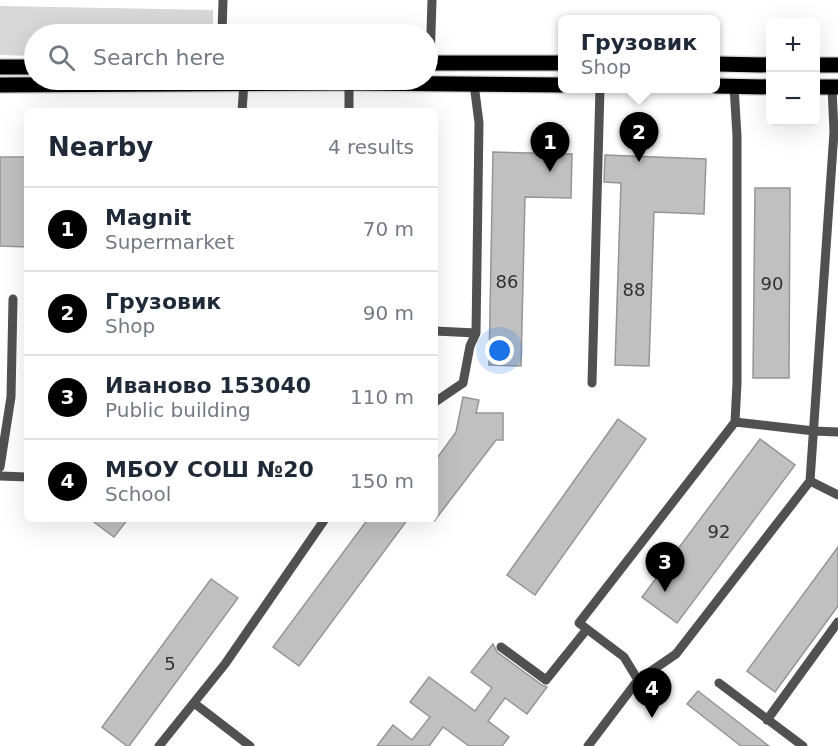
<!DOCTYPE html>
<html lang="en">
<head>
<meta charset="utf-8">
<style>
	:root { --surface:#fff; --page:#f6f6f7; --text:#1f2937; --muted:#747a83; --line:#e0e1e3; --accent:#000 }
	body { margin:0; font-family:"DejaVu Sans",sans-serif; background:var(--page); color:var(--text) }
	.controls { position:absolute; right:18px; top:18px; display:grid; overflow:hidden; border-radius:9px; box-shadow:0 6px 24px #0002 }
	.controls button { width:54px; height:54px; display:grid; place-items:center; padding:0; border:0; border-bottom:2px solid var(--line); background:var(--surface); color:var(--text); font:30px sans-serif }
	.you { position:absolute; left:500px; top:351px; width:21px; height:21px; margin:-15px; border:4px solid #fff; border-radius:50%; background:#1a73e8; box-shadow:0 0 0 9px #1a73e833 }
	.badge { display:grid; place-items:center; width:39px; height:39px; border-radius:50%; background:var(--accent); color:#fff; font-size:20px; font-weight:700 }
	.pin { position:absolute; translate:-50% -50px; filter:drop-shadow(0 2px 3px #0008) }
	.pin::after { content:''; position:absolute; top:32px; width:21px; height:18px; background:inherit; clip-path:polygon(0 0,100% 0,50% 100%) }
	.popup { position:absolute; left:558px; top:15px; width:162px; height:78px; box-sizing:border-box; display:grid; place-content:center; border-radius:9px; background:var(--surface); filter:drop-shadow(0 2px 4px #0005); font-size:20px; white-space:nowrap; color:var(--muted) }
	.popup b { font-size:22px; color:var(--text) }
	.popup::after { content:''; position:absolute; left:50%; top:100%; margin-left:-12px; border:12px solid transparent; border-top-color:var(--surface) }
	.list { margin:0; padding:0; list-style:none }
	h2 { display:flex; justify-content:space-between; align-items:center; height:78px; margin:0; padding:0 24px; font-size:26px }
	h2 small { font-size:20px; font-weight:400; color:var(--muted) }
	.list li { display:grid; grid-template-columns:39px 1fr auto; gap:18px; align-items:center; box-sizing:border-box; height:84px; padding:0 24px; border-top:2px solid var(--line) }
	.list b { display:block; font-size:22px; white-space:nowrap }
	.list p { margin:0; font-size:20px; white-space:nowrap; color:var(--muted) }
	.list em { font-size:20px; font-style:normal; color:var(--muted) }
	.icon { flex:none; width:33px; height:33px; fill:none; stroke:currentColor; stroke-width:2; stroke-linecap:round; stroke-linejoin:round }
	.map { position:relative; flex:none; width:838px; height:746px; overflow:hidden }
	.search { position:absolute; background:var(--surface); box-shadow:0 6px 24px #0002; left:24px; top:24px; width:414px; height:66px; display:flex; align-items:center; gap:15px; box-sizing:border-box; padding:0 21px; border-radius:33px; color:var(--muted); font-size:22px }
	.panel { position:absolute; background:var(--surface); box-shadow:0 6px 24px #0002; left:24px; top:108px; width:414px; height:414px; border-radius:9px }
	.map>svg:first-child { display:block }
	.green { fill:#d8d8d8 }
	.building { fill:#c0c0c0; stroke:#959595; stroke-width:1.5 }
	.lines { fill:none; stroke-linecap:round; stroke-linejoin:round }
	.primary-casing { stroke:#dbdbdb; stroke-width:18 }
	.lane { stroke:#515151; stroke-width:9 }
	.primary { stroke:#000; stroke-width:15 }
	.labels { text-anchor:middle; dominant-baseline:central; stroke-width:6; stroke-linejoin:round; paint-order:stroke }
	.number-label { font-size:18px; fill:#303030 }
</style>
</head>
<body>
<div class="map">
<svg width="838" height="746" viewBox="0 0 838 746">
	<rect width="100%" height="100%" fill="#fff"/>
	<path class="green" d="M0,6L213,10V34H34V56L0,55Z"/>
	<path class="building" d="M493,152L572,154L571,198L525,197L521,366L489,365Z
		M605,155L706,159L704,214L654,212L649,366L615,365L621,183L604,182Z
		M0,157H27V247L0,246Z
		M755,188H790L789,378H753Z
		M463,397L479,400L476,413H503V440H496L435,520V461L456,432Z
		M618,419L646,439L535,595L507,575Z
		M760,439L795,465L677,623L642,597Z
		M90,519H128L114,537Z
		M368,519H408L299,666L273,647Z
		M838,547V606L775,692L747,671Z
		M211,579L238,598L129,746H127L102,727Z
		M493,644L497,652L542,685L547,687L527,714L505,698L488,721L509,737L502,746H469L443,727L429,746H377L393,725L412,740L430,717L410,702L429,677L475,711L492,688L471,672Z
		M698,691L769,746H741L687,704Z"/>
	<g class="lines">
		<g class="primary-casing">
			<path id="primary" d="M428,63H562
				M716,64L770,65
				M816,65H838
				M0,67H34
				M0,85L349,83L562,85
				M716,86L770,87
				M816,87H838"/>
		</g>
		<path class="lane" d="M222,34L223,0
			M430,63L432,0
			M734,86L737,136V383L735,422
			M242,111L244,83
			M349,111V83
			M435,331L476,333
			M592,383L600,88
			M435,402L463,383L470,346L476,333L479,123L474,84
			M0,467L11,397L13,299
			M0,476L27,477
			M810,481L838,495
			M501,647L546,680L587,629
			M638,680L624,657L579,623L735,422L814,431L838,432
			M719,683L803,746
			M194,703L250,746
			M767,720L838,622
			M159,746L225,664L325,519
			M588,746L638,680L676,654L810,481L834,132L832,87"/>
		<use href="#primary" class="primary"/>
	</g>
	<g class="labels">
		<g class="number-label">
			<text x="507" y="281">86</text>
			<text x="772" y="283">90</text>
			<text x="634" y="289">88</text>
			<text x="719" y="531">92</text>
			<text x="170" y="663">5</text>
		</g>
	</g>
</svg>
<div class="controls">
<button>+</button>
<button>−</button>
</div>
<div class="you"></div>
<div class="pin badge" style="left:550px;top:172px">1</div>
<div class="pin badge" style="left:639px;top:162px">2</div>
<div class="popup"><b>Грузовик</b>Shop</div>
<div class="pin badge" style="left:665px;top:592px">3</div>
<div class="pin badge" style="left:652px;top:718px">4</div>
<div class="search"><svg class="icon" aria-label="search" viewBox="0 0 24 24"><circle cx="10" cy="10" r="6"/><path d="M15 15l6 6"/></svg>Search here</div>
<section class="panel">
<h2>Nearby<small>4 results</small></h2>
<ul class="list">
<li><span class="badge">1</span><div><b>Magnit</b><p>Supermarket</p></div><em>70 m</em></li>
<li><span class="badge">2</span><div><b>Грузовик</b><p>Shop</p></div><em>90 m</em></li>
<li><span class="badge">3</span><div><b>Иваново 153040</b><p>Public building</p></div><em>110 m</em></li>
<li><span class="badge">4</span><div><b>МБОУ СОШ №20</b><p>School</p></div><em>150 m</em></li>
</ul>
</section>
</div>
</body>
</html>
